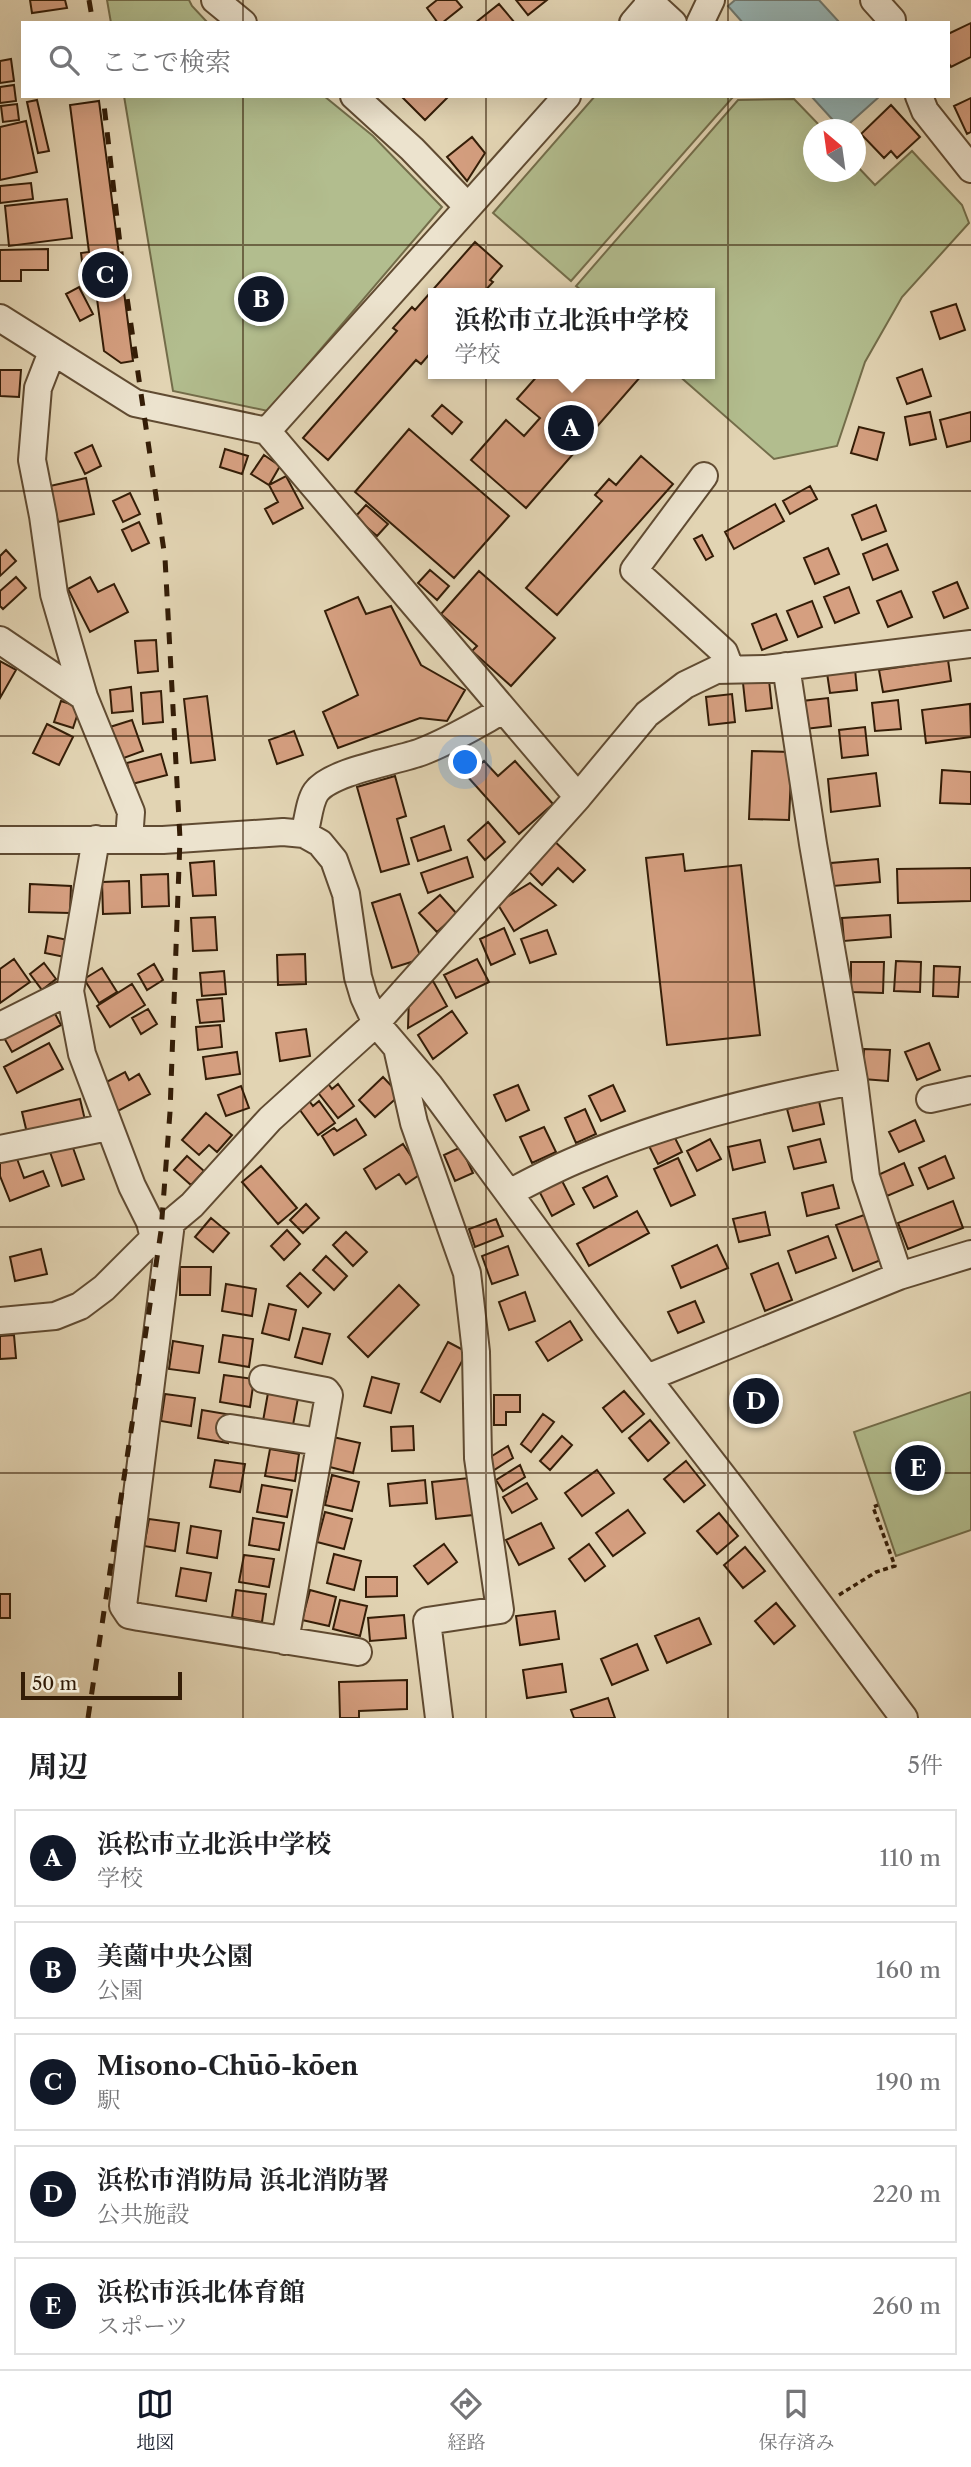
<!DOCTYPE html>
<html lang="ja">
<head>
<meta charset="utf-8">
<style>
	:root { --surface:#fff; --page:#f2f2f2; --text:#202124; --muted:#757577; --line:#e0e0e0; --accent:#111827 }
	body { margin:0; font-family:"Libre Caslon Text","Noto Serif JP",serif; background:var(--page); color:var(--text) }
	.compass { position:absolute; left:803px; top:119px; width:63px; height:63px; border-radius:50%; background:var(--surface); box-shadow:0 7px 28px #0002; rotate:331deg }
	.scale { position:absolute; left:21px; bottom:18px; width:161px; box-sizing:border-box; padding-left:7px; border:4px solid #341d07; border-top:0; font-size:19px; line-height:24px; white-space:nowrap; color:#341d07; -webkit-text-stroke:5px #ece3ce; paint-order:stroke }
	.you { position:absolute; left:466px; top:763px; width:24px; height:24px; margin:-18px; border:5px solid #fff; border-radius:50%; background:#1a73e8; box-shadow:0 0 0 10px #1a73e833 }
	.badge { display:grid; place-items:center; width:46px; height:46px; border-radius:50%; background:var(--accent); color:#fff; font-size:23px; font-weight:700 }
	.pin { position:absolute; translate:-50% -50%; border:4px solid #fff; box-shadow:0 2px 7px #0006 }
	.popup { position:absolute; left:428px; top:288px; width:287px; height:91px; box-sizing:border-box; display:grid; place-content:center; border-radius:0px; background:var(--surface); filter:drop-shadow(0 2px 5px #0005); font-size:23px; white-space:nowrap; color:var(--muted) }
	.popup b { font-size:26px; color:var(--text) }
	.popup::after { content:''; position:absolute; left:50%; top:100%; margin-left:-14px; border:14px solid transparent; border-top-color:var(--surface) }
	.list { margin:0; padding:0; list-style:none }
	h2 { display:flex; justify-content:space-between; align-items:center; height:91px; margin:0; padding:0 28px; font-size:30px }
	h2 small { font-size:23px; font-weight:400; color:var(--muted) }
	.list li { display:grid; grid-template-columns:46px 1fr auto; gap:21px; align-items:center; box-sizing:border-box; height:98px; margin:0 14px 14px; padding:0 14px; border:2px solid var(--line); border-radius:0px }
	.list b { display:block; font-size:26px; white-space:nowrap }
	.list p { margin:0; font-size:23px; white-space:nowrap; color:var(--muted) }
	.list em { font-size:23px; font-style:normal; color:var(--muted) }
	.icon { flex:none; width:38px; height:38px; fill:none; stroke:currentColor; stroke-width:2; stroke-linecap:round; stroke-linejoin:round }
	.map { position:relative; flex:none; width:971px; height:1718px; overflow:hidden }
	.search { position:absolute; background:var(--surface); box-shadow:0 7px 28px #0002; left:21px; right:21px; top:21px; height:77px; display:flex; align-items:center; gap:18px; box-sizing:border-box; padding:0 24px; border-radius:0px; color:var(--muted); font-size:26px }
	.sheet { height:651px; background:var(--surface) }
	nav { display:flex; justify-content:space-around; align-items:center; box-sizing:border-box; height:98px; border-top:2px solid var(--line); background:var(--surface); font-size:19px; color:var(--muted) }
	nav a { display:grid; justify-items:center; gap:4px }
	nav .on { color:var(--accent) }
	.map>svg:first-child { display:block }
	.green { fill:#b2bd8e; stroke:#736d4a; stroke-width:2 }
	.water { fill:#98b6b6; stroke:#707970; stroke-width:2 }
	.building { fill:#d59f80; stroke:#341d07; stroke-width:2 }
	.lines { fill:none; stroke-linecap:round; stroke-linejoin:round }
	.minor-casing { stroke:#604b32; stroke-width:30 }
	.path { stroke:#341d07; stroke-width:3.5; stroke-dasharray:5 3.5; stroke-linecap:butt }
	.minor { stroke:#ece3ce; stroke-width:26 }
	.rail { stroke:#341d07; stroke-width:5; stroke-dasharray:12 12; stroke-linecap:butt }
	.grid { fill:none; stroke:#341d07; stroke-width:2; stroke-opacity:0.55 }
</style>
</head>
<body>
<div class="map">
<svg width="971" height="1718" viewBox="0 0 971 1718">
	<rect width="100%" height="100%" fill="#e2d4b3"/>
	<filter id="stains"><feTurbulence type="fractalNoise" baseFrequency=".00286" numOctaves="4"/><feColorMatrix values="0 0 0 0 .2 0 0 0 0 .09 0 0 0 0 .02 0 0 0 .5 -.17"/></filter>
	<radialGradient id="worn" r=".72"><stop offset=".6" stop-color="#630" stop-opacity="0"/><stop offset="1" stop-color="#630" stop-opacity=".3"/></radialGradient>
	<path class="green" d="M107,0H189L192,6L208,23H111Z
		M124,96H324L373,136L442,207L268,411L173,391Z
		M595,96L733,97L571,281L493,213Z
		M794,99L823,129L814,130V172H856V165L875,185L912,151L962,205L969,223L902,297L865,362L837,446L774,459L677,374H709V293H585L576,286L738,100Z
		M971,1392V1530L896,1556L854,1432Z"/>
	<path class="water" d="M735,0H819L840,23H743L728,6Z
		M811,96H880L842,130Z"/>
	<path class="building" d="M30,0H65L67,8L32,13Z
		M437,0H456L462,7L442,23H438L427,8Z
		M516,0H547L528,15Z
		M499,4L515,23H475Z
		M971,23V57L951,67L948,62V34Z
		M11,59L14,81L0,83V61Z
		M14,85L16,101L0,103V87Z
		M401,96H449L425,120Z
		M971,98V132L967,134L954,106Z
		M37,100L49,151L38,153L27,102Z
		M99,101L133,361L121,363L104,351L95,284L85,285L81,253L89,252L70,105Z
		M17,104L19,120L3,122L1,106Z
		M891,105L920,137L897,158L891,151L884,158L861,134Z
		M26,121L37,172L0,180V127Z
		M472,137L485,153L467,181L447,157Z
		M31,183L33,199L0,203V186Z
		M67,199L72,238L9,246L5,206Z
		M475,242L502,266L490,280L493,282L483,293H433V350L421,364L416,360L328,460L303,438L397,331L393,328L412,307L415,310Z
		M48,249V270H21V281H0V250Z
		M79,287L93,314L80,321L66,294Z
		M956,304L965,330L940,339L931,312Z
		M922,369L931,396L907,404L897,378Z
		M0,370H21L19,397L0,396Z
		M539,374L642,375L526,508L471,460L506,420L524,436L540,418L517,399Z
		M442,405L462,422L452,434L432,416Z
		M930,412L936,439L910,445L905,417Z
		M971,412V441L947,447L940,420Z
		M859,427L884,433L877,460L851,453Z
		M409,429L509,516L454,578L355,492Z
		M92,445L101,466L85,474L75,453Z
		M225,449L248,456L242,474L220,467Z
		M264,455L280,466L269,485L251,474Z
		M641,456L673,484L557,615L526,588L602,501L595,495L609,479L616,485Z
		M286,476L303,508L273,524L265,509L278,502L269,485Z
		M86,478L94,514L58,522L50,486Z
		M810,486L817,499L790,514L783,501Z
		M130,493L140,514L123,522L113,501Z
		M775,504L784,521L734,549L725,532Z
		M366,505L388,524L377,536L355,517Z
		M876,505L886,531L862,540L852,515Z
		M139,522L149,543L132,551L122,530Z
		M702,535L713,556L706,560L694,539Z
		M887,544L898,570L873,580L863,554Z
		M828,548L839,574L815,584L804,558Z
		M6,550L16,561L0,576V556Z
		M430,570L449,586L437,600L418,583Z
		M479,571L555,638L511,686L472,651L477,646L441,614Z
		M16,577L26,588L3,609L0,606V591Z
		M90,577L98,592L114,584L128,612L90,632L68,589Z
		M957,582L968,608L944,618L933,592Z
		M849,587L859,613L835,623L824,597Z
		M901,591L912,617L888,627L877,601Z
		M358,597L366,614L391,606L421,665L465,690L447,721L420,718L338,748L323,712L358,695L325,611Z
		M812,601L822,627L798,637L787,611Z
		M776,614L787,640L762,650L752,624Z
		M156,640L158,671L138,673L135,641Z
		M948,660L951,681L883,692L879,670Z
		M0,661L16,670L0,698Z
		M855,669L857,690L830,693L827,673Z
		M769,680L772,708L746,711L743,683Z
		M131,687L133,711L112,713L110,690Z
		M161,691L163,722L143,724L141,693Z
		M732,694L735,722L709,725L706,697Z
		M207,696L215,760L191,763L184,699Z
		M828,698L831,726L805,729L802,701Z
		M898,700L901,729L875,731L872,703Z
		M61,701L80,707L73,728L54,722Z
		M970,704L971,737L926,743L922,710Z
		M132,720L143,751L121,759L110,727Z
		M47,724L73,737L59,765L33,753Z
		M865,727L868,755L842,758L839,730Z
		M294,731L303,755L277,764L269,740Z
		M752,751L792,752L789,820L749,819Z
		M161,754L167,775L132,784L127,763Z
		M484,761L498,776L515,761L553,804L519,834L467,776Z
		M942,770L971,772V804L940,803Z
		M876,773L880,806L831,812L828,779Z
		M395,776L406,816L397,819L409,864L381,872L357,787Z
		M488,822L505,842L485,860L468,840Z
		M444,826L451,850L418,861L411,838Z
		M550,837L585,870L573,882L558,868L542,885L523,866Z
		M683,854L685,871L741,865L760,1035L667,1045L646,858Z
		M467,857L473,877L428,893L421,873Z
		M878,859L880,882L833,886L831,863Z
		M214,861L216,895L193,896L190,863Z
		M971,868V901L898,903L897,869Z
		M168,874L169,906L142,907L141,875Z
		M129,881L130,913L103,914L102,882Z
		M530,883L556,905L514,931L497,903Z
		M30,884L71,886L70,913L29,912Z
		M400,894L421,959L392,968L372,903Z
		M440,895L457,914L437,932L419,913Z
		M890,915L891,937L844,941L842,918Z
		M215,917L217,950L193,951L191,918Z
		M504,928L515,954L491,965L480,939Z
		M547,930L556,954L530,963L521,939Z
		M48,936L68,940L65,957L45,953Z
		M305,954L306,984L278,985L277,955Z
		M14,959L30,982L0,1003V969Z
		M477,959L489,982L456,998L444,975Z
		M896,961L921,962L920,992L894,991Z
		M851,962H884L883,993L851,992Z
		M44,963L56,979L42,990L30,974Z
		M154,964L163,980L147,990L138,974Z
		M934,966L960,967L958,997L933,996Z
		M102,968L117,992L99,1003L84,979Z
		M224,971L226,994L202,996L200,973Z
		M433,981L447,1006L408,1028L409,995Z
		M132,984L145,1005L110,1027L97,1006Z
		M222,998L224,1021L200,1023L197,1000Z
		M52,1008L61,1025L12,1052L3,1036Z
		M148,1009L157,1024L141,1034L132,1018Z
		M452,1011L467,1033L433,1059L418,1035Z
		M220,1025L222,1047L198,1050L196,1027Z
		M306,1029L310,1056L280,1061L276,1033Z
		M49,1043L63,1069L17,1093L4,1067Z
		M929,1043L940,1070L917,1080L905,1052Z
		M864,1049L890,1050L888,1081L863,1079Z
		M237,1052L240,1074L206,1079L203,1057Z
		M125,1072L129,1080L139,1074L150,1094L116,1112L101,1085Z
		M383,1077L400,1095L375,1117L359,1100Z
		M327,1082L332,1089L338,1084L354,1106L338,1118L316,1090Z
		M518,1085L529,1110L506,1121L494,1095Z
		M613,1085L625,1111L601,1121L589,1096Z
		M241,1086L249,1108L226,1116L218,1095Z
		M307,1098L313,1106L319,1101L335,1123L318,1135L297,1106Z
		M80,1099L85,1120L27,1133L22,1112Z
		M819,1101L824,1124L793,1131L787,1109Z
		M585,1109L596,1134L576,1143L565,1118Z
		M206,1113L232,1135L217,1152L209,1145L199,1155L182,1140Z
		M356,1119L366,1135L334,1155L322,1136L334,1128L337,1131Z
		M915,1120L924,1141L899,1152L889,1132Z
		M544,1127L556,1152L532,1163L520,1137Z
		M672,1132L682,1152L658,1164L648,1144Z
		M710,1139L721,1159L697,1171L687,1151Z
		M820,1139L826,1162L794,1169L788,1147Z
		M760,1140L765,1162L733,1170L728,1147Z
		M403,1144L422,1173L406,1184L399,1174L376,1189L364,1169Z
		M72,1145L84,1179L62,1186L50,1152Z
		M461,1147L473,1173L455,1181L444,1155Z
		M16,1156L24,1178L43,1171L49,1186L10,1201L0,1176V1162Z
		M187,1156L204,1171L191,1185L174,1170Z
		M945,1156L954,1178L928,1189L919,1168Z
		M678,1158L695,1195L671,1206L654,1169Z
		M904,1163L913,1185L887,1196L878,1175Z
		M261,1166L297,1208L278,1224L242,1182Z
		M607,1176L617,1196L594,1208L583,1188Z
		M560,1177L574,1204L552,1216L538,1189Z
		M833,1185L839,1208L807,1216L802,1193Z
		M953,1201L963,1228L908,1249L898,1223Z
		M306,1204L319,1218L303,1233L290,1220Z
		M637,1211L649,1233L589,1266L577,1244Z
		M765,1212L770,1235L739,1242L733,1219Z
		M864,1215L881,1260L853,1271L836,1225Z
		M211,1218L229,1233L213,1252L195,1237Z
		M496,1219L503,1236L475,1247L469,1229Z
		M287,1230L300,1244L284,1260L271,1246Z
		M346,1232L367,1252L353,1266L333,1245Z
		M828,1236L836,1258L796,1273L788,1251Z
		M717,1245L728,1268L681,1288L672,1266Z
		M508,1246L518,1275L492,1284L482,1256Z
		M41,1249L47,1274L15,1281L10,1257Z
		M326,1256L347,1276L334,1290L313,1270Z
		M778,1263L792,1300L765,1311L751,1274Z
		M180,1267H211L210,1295H180Z
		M300,1273L321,1293L308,1307L287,1286Z
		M226,1284L256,1289L252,1316L222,1311Z
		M399,1285L419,1305L368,1357L348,1337Z
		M525,1292L535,1321L509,1330L499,1302Z
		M695,1301L704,1322L678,1333L668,1312Z
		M269,1304L296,1310L289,1340L262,1333Z
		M570,1321L582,1340L548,1361L536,1342Z
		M303,1328L330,1334L322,1364L295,1357Z
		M14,1335L16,1358L0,1359V1336Z
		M223,1335L253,1339L249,1367L219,1362Z
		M173,1341L203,1346L199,1373L169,1369Z
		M448,1342L467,1352L440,1402L421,1392Z
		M224,1375L254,1379L250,1407L220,1402Z
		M372,1377L399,1384L391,1413L364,1406Z
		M624,1391L644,1414L622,1432L603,1408Z
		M268,1393L298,1398L293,1425L263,1421Z
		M165,1394L195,1398L191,1426L161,1421Z
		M494,1395H520V1412H506V1425H494Z
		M202,1410L232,1415L228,1443L198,1438Z
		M543,1414L554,1422L531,1452L521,1444Z
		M650,1420L669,1443L648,1461L629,1438Z
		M413,1426L414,1450L392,1451L391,1427Z
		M562,1436L572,1445L550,1470L540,1461Z
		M333,1437L360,1443L353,1473L326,1466Z
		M508,1446L513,1458L491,1472L484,1461Z
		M270,1449L299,1454L295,1481L265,1476Z
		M215,1460L245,1464L240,1492L210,1487Z
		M686,1461L705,1485L684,1502L664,1479Z
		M520,1465L525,1477L503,1491L496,1480Z
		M597,1470L614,1493L582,1516L565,1493Z
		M332,1475L359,1482L352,1511L325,1505Z
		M469,1478L473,1515L436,1519L432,1482Z
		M425,1480L427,1503L390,1506L388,1484Z
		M527,1483L537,1499L512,1513L503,1497Z
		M262,1485L292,1490L287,1517L257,1512Z
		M628,1510L645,1533L613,1556L596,1533Z
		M325,1512L352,1519L344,1549L317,1542Z
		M719,1513L738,1536L717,1554L697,1531Z
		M253,1518L284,1523L279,1550L249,1545Z
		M149,1519L179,1523L175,1551L144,1546Z
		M541,1523L554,1548L519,1565L506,1540Z
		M191,1526L221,1531L217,1558L187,1553Z
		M444,1544L457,1562L428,1584L414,1566Z
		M589,1544L605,1566L585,1581L569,1559Z
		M745,1547L765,1571L743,1588L724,1565Z
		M334,1554L361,1561L354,1590L327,1583Z
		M244,1555L274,1559L269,1587L239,1582Z
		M181,1568L211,1573L206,1601L176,1596Z
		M366,1577H397V1596L366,1597Z
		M236,1590L266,1594L262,1622L232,1617Z
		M310,1590L336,1597L329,1626L302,1620Z
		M0,1594H10V1618H0Z
		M340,1600L367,1606L360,1636L333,1629Z
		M776,1603L795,1626L774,1644L755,1621Z
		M555,1611L559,1639L520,1645L516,1616Z
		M404,1615L406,1638L370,1641L368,1618Z
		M699,1618L711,1644L667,1663L655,1636Z
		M637,1644L648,1670L612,1685L601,1659Z
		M562,1664L566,1692L527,1698L523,1670Z
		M407,1680V1709L359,1711V1718H340L339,1682Z
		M608,1698L615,1718H574L571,1710Z"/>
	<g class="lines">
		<g class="minor-casing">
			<path id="minor" d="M215,0L243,23
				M648,0L673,23
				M874,0L892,20
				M633,23L651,2
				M700,23L711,0
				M919,96L925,111L971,169
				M468,207L567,96
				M0,318L135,403L267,431L468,207L412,149L354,96
				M52,352L38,388L32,460L43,516L54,594L84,697L131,812L129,840
				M704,476L634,570L724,652L730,668
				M0,640L84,697
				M786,666L813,844L854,1081L866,1177L899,1276
				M578,797L647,714L685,685L716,670L766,669L971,644
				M304,834C308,822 309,802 316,792C331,771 397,761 421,752C450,741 476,725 503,710
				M96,839L70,991L82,1054L132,1186L150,1222L154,1238
				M0,840H163L283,832L304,834L320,843L334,860L346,894L358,977L364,997L376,1023L429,1085L608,1328L735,1492L904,1718
				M0,1026L70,991
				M398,1052L414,1123L467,1273L476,1352L478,1458L500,1610L427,1621L439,1718
				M930,1099L971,1090
				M0,1149L108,1127
				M509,1193C532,1181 556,1168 581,1158C668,1121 761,1098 854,1081
				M171,1223L123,1606L129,1615L139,1617L358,1652
				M0,1321L55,1316L80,1306L104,1288L161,1231L192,1205L270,1119L376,1023L578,797L267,431
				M647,1378L899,1276L971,1254
				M263,1379L326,1391L329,1395L285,1641
				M230,1428L320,1442"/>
		</g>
		<path class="path" d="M839,1595L876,1572L895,1566L873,1507L878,1505"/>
		<use href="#minor" class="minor"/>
		<path class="rail" d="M89,0L93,23
			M88,1718L161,1231L170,1112L180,839L165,558L123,270L103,96"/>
	</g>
	<path class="grid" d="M243,0V23M486,0V23M728,0V23M243,96V1718M486,96V1718M728,96V1718M0,245H971M0,491H971M0,736H971M0,982H971M0,1227H971M0,1473H971"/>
	<rect width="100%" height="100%" filter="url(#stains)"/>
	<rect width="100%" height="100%" fill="url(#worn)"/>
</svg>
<svg class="compass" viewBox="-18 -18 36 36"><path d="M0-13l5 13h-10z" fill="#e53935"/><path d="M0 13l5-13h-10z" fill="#757577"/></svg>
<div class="scale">50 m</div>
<div class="you"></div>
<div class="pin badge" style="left:571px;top:428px">A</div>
<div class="popup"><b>浜松市立北浜中学校</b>学校</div>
<div class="pin badge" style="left:261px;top:299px">B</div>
<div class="pin badge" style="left:105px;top:275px">C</div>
<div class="pin badge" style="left:756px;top:1401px">D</div>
<div class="pin badge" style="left:918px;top:1468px">E</div>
<div class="search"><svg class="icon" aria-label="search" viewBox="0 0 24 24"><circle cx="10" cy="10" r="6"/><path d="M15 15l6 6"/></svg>ここで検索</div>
</div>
<section class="sheet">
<h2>周辺<small>5件</small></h2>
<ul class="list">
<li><span class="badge">A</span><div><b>浜松市立北浜中学校</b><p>学校</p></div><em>110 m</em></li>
<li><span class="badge">B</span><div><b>美薗中央公園</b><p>公園</p></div><em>160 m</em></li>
<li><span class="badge">C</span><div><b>Misono-Chūō-kōen</b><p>駅</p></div><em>190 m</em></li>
<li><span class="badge">D</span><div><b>浜松市消防局 浜北消防署</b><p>公共施設</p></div><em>220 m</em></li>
<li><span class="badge">E</span><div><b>浜松市浜北体育館</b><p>スポーツ</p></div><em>260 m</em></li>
</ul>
</section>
<nav>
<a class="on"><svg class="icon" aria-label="map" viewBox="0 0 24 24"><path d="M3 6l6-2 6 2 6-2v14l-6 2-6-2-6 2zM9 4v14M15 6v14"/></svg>地図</a>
<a><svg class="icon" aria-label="directions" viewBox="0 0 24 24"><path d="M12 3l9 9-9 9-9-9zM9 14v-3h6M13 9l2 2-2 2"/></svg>経路</a>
<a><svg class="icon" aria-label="saved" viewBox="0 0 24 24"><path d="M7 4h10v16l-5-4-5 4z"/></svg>保存済み</a>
</nav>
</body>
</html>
